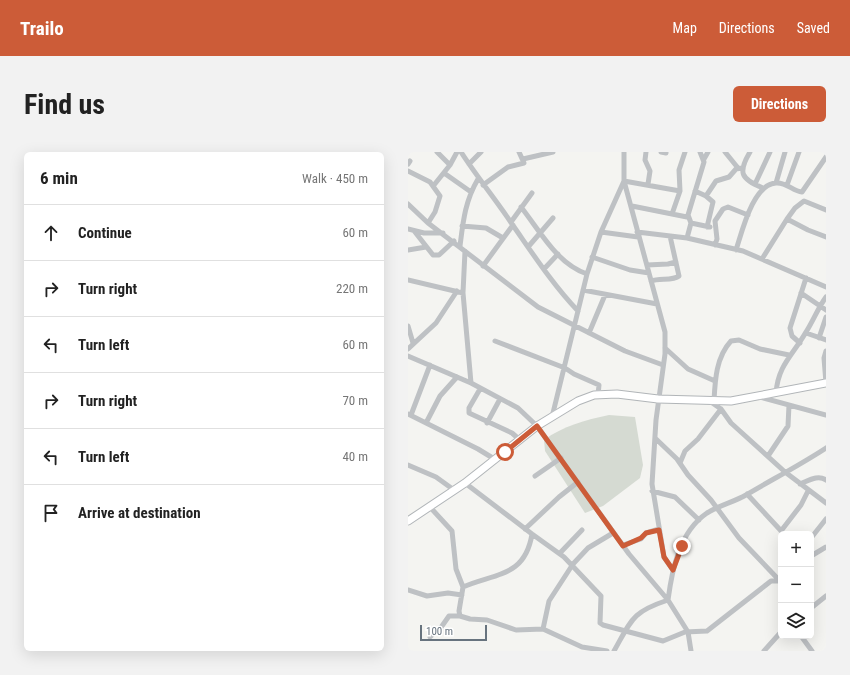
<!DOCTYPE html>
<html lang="en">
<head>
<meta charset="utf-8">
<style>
	:root { --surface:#fff; --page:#f2f2f2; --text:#222; --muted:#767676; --line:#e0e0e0; --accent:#cc5c38 }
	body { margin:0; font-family:"Roboto Condensed",sans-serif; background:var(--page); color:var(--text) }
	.controls { position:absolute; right:12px; bottom:12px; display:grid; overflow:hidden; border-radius:6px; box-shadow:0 4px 16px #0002 }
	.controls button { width:36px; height:36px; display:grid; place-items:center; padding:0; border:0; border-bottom:1px solid var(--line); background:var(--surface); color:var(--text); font:20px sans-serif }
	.scale { position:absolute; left:12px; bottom:10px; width:67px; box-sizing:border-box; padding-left:4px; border:2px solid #67737e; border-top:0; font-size:11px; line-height:14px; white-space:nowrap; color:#67737e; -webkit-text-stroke:3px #fff; paint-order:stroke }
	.stop { position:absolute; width:12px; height:12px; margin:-9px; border:3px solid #cc5c38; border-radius:50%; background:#fff }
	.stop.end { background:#cc5c38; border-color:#fff; box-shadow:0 1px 4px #0008 }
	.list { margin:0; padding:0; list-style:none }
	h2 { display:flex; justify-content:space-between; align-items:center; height:52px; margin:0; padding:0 16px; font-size:17px }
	h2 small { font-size:13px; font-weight:400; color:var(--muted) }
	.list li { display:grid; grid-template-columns:26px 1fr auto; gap:12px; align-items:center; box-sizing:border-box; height:56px; padding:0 16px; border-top:1px solid var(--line) }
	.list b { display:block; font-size:15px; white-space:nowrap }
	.list em { font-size:13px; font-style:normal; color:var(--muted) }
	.icon { flex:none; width:22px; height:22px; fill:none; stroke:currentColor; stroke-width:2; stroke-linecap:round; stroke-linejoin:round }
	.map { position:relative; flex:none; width:418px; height:499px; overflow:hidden; border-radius:6px }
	header { display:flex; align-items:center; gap:24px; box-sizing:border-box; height:56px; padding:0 20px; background:var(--accent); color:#fff }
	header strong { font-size:19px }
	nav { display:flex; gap:22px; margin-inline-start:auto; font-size:14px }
	.intro { display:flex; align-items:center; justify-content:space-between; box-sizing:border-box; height:96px; padding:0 24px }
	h1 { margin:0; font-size:28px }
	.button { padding:10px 18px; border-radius:6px; background:var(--accent); color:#fff; font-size:14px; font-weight:700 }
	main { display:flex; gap:24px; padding:0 24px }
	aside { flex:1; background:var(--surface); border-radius:6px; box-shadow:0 4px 16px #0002 }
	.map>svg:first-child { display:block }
	.green { fill:#d5dad2 }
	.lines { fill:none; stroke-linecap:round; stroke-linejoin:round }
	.major-casing { stroke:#b1b5b8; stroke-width:9 }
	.minor { stroke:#bec1c4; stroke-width:5 }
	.major { stroke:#fff; stroke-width:7 }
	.route { stroke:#cc5c38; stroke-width:5 }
</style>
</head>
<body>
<header>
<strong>Trailo</strong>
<nav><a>Map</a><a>Directions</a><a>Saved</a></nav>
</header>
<div class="intro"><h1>Find us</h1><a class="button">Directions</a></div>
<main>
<aside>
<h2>6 min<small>Walk · 450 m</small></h2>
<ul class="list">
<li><svg class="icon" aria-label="ahead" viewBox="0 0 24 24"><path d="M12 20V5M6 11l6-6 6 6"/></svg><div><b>Continue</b></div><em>60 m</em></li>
<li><svg class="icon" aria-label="right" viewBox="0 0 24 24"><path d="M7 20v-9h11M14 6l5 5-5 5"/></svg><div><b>Turn right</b></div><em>220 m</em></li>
<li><svg class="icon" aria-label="left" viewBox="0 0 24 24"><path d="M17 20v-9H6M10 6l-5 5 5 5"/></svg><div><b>Turn left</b></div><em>60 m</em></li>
<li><svg class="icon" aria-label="right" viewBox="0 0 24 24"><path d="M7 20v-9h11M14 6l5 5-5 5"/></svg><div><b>Turn right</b></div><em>70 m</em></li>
<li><svg class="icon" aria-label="left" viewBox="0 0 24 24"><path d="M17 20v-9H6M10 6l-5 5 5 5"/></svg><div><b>Turn left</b></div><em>40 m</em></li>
<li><svg class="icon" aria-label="arrive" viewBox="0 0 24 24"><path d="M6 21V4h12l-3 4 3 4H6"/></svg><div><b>Arrive at destination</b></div></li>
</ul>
</aside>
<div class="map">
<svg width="418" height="499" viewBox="0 0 418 499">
	<rect width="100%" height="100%" fill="#f4f4f1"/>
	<path class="green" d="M201,263L227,265L235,313L232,326L195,354L177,361L137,299L136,288C155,274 177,268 201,263Z"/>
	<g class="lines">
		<g class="major-casing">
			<path id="major" d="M0,369L57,331L129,274L170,249L186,243L209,242L250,247L323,249L418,231"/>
		</g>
		<path class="minor" d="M29,0L42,13
			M53,0C69,25 88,48 104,72C125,102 145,133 170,159
			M216,0V29L257,180V202L248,268L244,332L256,405L265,418
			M238,0L237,8L242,19L240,32
			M253,0L258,1
			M317,0L330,16
			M342,0C330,20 332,27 355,36
			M115,7L145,0
			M296,7L300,0
			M0,12L2,9
			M61,12L73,0
			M0,19L22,30L32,44L27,60L20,71
			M36,21L63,40
			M368,31L377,0
			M347,32L362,0
			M26,33L42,13L49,0
			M75,33L100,15L116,11L111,0
			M379,33L391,0
			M287,39L298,44L308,29L321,25L328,17L334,16
			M298,44L305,50L299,75
			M0,52L20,71L130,155L217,199L255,213
			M224,54L279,65
			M113,55C132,79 149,112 179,122
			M418,58L396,49L387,56L379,67L400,78L418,85
			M264,62L272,39L271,18L277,0
			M103,70L124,41
			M283,71L302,75
			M54,74L78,76L95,86
			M0,77L16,81H35
			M7,80L25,103H31L46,89
			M193,80L230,85
			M229,80L279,86L335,99L418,135
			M279,86L283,71L280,63L296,10L292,0
			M307,93L309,87L307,69L315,57L320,55L340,63
			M52,94C55,70 57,49 70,27
			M120,95L145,66
			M0,98L18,95
			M328,98C334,80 345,32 368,31C378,30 385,39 394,40L418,5
			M184,105L222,118L241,121
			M354,107L379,67
			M239,113L260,112L268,110
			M75,114L105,73
			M136,117L150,102
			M0,128L55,141L63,231L110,256L129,274L221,402L260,448L280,480L283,499
			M243,129C252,126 265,129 271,124L262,84
			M175,138L249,152
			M55,141L57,99
			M393,141L418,158
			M0,174L5,191
			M181,181L197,143
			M398,181L418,188
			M411,186L418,165
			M87,189L157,216L166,222L191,233L190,243
			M392,191L384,184L382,176L398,126
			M257,196L280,217L307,229
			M0,197L28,171L49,139
			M0,204L63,231
			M418,231L416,206L418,199
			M72,237L61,256V261L104,281L112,288
			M368,241C370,213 385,203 398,180C405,169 410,156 418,145
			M352,245L418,263
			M306,249C307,229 308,205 323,189L331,188L352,197L381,203
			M313,257L323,271L377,320L418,351
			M0,262L70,297L88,308
			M3,263L22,213
			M144,265L179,122L193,80L216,29L272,39
			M18,271L32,244L49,225
			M79,271L92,247
			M247,286L269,307L280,323L303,348L331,386L372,429
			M360,304L380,274L381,253
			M272,311L277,299L290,287L313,257L303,250
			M0,313L28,325L46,338
			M127,324L153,306
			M57,331L124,382L156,405L193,444L192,471L195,473L255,489L277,480L299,479L363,429H373
			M392,332C400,329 410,322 418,328
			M244,339L267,345L291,368
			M339,342L376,382
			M21,354L44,379L48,417L55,435L51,459L52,464L62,467L79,468L108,478L135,477L141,449L165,412L180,396L205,381
			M117,377L151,345L170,330
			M373,379L393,353L400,339
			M403,386L418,367
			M215,393L233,387L238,381L251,377
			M152,401L174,378
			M403,404L418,395
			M55,435C88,421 117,425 124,382
			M0,438L19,444L40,441L54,443
			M403,456L418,444
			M135,477L174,495L199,499
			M393,484L404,499
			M22,485L34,474L41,464H52
			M206,499C224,467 224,460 260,448C264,418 271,380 299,361C312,353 326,350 338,343C365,327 392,313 418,296
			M356,499L373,480"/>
		<use href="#major" class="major"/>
	</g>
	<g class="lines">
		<path class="route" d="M97,300L129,274L215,394L233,386L238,381L251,378L256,405L265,418L274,394"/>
	</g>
</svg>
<div class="controls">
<button>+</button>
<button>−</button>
<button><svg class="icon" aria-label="layers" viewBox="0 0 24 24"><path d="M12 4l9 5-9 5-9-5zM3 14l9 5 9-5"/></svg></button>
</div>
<div class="scale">100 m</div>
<div class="stop" style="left:97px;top:300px"></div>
<div class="stop end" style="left:274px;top:394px"></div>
</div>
</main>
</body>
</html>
